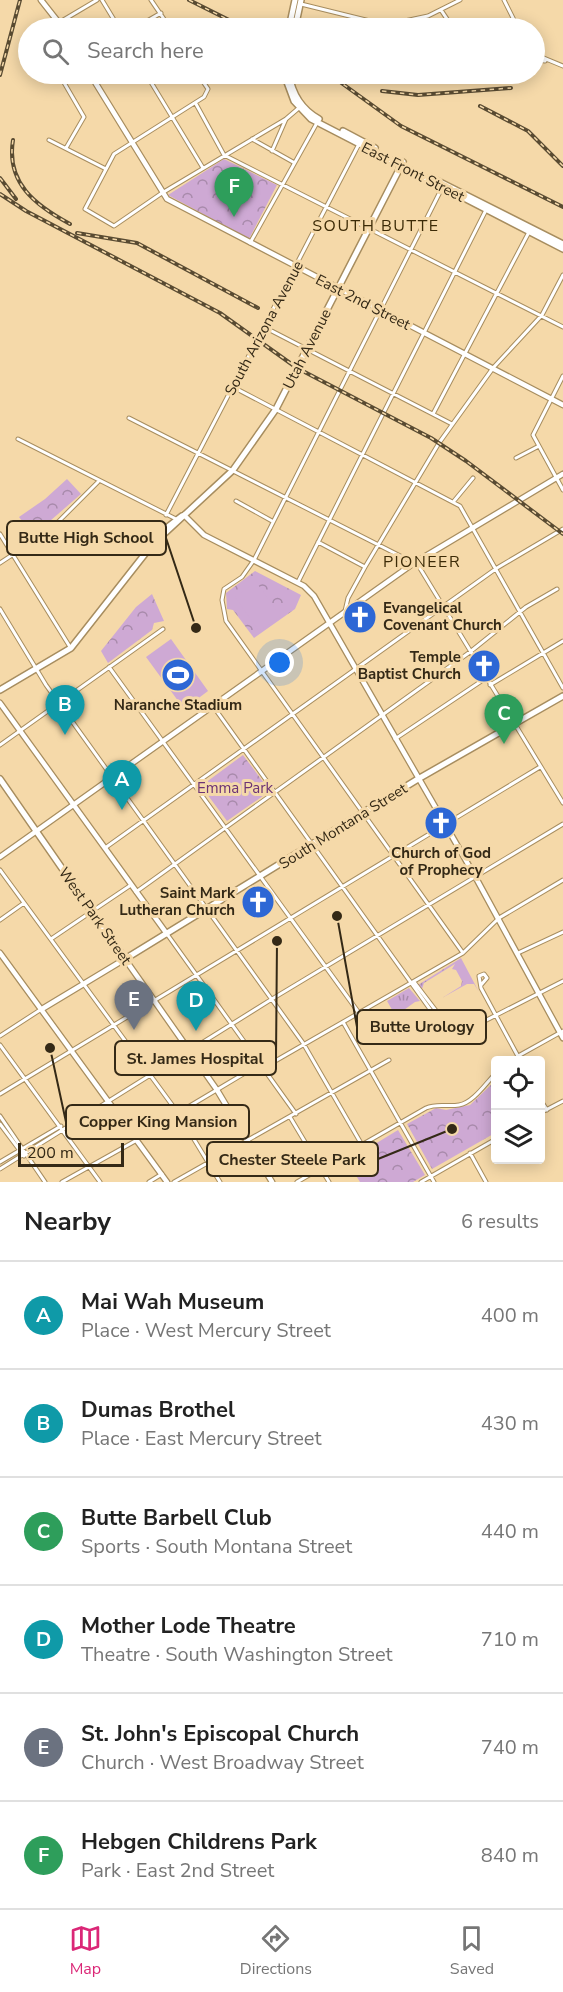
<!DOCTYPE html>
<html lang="en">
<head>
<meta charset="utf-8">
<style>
	:root { --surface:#fff; --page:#f6f6f6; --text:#222; --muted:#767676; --line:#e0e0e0; --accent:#db2777 }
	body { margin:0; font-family:"Nunito Sans",sans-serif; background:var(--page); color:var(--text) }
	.controls { position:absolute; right:18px; bottom:18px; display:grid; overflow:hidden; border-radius:6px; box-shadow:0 3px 15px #0003 }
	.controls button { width:54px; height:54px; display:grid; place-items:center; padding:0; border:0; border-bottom:2px solid var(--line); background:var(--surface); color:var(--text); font:30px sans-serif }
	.scale { position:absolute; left:18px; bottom:15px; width:106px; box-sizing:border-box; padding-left:6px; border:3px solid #342916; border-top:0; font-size:16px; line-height:21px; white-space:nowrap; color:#342916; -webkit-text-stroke:4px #f5d9a9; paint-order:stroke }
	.you { position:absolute; left:280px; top:663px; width:21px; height:21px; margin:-15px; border:4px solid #fff; border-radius:50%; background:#1a73e8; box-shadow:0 0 0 9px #1a73e833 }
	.badge { display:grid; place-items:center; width:39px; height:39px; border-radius:50%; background:var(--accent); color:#fff; font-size:20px; font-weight:700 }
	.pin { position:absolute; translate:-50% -50px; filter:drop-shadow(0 2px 3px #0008) }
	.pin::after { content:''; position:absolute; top:32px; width:21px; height:18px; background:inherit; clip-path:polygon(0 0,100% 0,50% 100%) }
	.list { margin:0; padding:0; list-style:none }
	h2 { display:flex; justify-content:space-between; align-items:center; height:78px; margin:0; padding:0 24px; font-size:26px }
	h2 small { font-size:20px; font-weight:400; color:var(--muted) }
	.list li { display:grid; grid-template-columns:39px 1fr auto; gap:18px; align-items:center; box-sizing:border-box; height:108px; padding:0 24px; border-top:2px solid var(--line) }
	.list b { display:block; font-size:22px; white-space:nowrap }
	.list p { margin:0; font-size:20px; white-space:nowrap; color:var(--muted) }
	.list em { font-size:20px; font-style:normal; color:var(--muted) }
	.icon { flex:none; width:33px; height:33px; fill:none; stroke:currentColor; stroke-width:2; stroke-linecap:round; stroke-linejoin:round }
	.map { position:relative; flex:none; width:563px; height:1182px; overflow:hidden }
	.search { position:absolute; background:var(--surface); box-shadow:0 3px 15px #0003; left:18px; right:18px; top:18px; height:66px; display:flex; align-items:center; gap:15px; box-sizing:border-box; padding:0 21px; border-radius:33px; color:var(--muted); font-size:22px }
	.sheet { height:726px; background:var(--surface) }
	nav { display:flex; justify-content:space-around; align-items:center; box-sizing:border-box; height:84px; border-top:2px solid var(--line); background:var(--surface); font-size:16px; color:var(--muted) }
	nav a { display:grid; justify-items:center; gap:3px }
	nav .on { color:var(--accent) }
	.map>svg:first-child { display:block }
	.grass { fill:url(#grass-tufts) }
	.park { fill:url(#park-crowns) }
	.pitch { fill:#cea9d4 }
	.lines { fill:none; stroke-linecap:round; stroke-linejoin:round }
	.street-casing { stroke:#a78d5f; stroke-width:5 }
	.secondary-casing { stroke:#a78d5f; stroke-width:7 }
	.primary-casing { stroke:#a78d5f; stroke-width:8 }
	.street { stroke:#fff; stroke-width:3 }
	.secondary { stroke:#fff; stroke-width:4.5 }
	.primary { stroke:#fff; stroke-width:5 }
	.rail-casing { stroke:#594b32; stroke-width:4 }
	.rail { stroke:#f5d9a9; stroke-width:1.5; stroke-dasharray:4.5; stroke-linecap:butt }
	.labels { text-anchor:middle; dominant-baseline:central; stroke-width:6; stroke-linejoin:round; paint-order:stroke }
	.street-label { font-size:15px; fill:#342916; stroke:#f5d9a9 }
	.poi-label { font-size:15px; font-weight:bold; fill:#342916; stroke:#f5d9a9; text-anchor:end }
	.park-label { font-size:15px; fill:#6c3375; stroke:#f5d9a9 }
	.neighbourhood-label { font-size:16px; letter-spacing:1.5px; fill:#3c2b07; stroke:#f5d9a9 }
	.leader { fill:none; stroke:#342916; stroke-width:2 }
	.callout-dot { fill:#342916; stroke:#f5d9a9; stroke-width:2 }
	.callout { fill:#f5d9a9; stroke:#342916; stroke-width:2 }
	.callout-label { font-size:16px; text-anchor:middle; font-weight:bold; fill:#342916 }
</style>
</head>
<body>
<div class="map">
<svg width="563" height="1182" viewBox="0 0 563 1182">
	<defs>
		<pattern id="grass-tufts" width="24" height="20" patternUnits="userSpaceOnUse" patternTransform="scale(1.5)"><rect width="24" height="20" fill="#cea9d4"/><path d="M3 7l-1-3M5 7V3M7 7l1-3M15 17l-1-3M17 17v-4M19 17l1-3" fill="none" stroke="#a88aab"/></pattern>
		<pattern id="park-crowns" width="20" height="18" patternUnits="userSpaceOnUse" patternTransform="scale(1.5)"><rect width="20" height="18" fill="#cea9d4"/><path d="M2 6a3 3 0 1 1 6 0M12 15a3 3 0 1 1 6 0" fill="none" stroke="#a88aab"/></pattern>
	</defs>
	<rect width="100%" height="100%" fill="#f5d9a9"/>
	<path class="grass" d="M461,958L479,992L474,984H467L442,998L461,986L462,981L456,970L452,969L455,964L424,983L422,989L418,985Z
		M409,988L420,1001L415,1002L397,1015L402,1027L387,1001Z"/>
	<path class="park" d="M224,159L277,185L249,239L168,195Z
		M67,479L81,494L50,521L31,533L19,517L45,499Z
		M255,571L301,595L295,609L254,638L233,610L227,609L226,593Z
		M152,594L164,621L154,623L152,630L108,663L101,651L136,607Z
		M243,755L270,791L227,821L201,786Z
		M495,1081V1133L432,1169L407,1124L436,1108L446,1110L470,1105Z
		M398,1130L425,1175L413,1182H360L350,1166L352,1158Z"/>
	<path class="pitch" d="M256,582L281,616L259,631L235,597Z
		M171,639L208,691L184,709L146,657Z"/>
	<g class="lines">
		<g class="street-casing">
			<path id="street" d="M102,0L119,28
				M151,0L170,28
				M504,0L518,28
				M301,4L386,25L428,16L460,0
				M441,10L453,28
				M60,22L97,0
				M135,28L161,13
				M534,54L563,66
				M534,60L545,61
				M59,74L84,117L66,148
				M146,74L203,168
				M198,74L208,89L204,97L114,154L85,209L114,226L162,193L286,119L300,107
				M196,104L224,155L563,327
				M252,139L293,162
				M49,140L106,169
				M272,151L286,119
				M442,188L254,560L242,577L224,589L222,600L226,621L463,953
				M250,243L318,121
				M264,327L452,424
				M563,376L533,435L563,490
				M233,387L460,506L563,688
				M433,414L529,232
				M129,418L418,565L563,803
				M18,439L178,520
				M516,458L539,446
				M236,501L272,521
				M454,501L473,478
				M166,515L359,144
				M0,534L70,647
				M318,542L365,567
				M0,563L50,530L98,482
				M298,582L486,210
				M0,609L46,685L303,1043L362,1145
				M345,611L348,598L365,567L439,443L493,368L542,315L563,275
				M109,667L359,1013
				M490,685L563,641
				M213,706L442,1026L467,1030L563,981
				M395,739L486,678
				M0,745L163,629
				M105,848L497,568L563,529
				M0,870L178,1113L220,1182
				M136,892L470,652L526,607L557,589
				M0,920L24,903
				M167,934L296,1114
				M51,939L131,885
				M518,953L563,932
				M414,982L450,1029
				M481,985L487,978L484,974L479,976L481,988L520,1060
				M343,1022L434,1182
				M0,1036L40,1010
				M0,1045L100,1182
				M511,1060L563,1031
				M263,1068L463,953L499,918L563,880
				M0,1094L540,767
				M540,1099L547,1110
				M178,1113L260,1064
				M540,1113L563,1101
				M0,1116L45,1182
				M290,1117L329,1182
				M0,1124L24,1156
				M189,1130L228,1107
				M470,1153L486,1182
				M0,1162L61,1126
				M0,1169L272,999L563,824
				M62,1182L137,1140
				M149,1182L162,1174
				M174,1182L389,1060
				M297,1182L426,1108C437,1103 447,1107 459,1105C473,1103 486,1083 496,1073
				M421,1182L496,1139"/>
		</g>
		<g class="secondary-casing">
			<path id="secondary" d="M41,0L63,28
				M90,74L167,199L563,405
				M184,515L204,535L304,586L314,596L476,878L563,1038
				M0,703L167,934
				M0,857L414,563L563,474
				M0,953L167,1182
				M42,1009L125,959L217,1090L272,1182"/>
		</g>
		<g class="primary-casing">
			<path id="primary" d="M289,28L295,0
				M295,28L301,0
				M284,74L294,101L311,119L563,249
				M289,74C292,93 301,109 319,119
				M343,131L375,148
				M436,180L563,244
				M152,545L233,470L276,409L403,162
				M0,690L71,648L152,545L156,536L182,516
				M0,779L125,959L418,779L563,696"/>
		</g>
		<use href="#street" class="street"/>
		<use href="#secondary" class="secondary"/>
		<use href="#primary" class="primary"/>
		<g class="rail-casing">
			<path id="rail" d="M189,0L245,28
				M329,74L401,126L563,207
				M0,75L20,0
				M382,91L418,95L511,88
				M480,106L528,131L563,166
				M13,140C6,183 35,205 70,224
				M0,178L16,199
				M0,194L26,211L220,313L297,368L431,438L466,461L563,534
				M77,233L137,243L258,308"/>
		</g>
		<use href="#rail" class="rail"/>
	</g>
	<defs>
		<g id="church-disc" transform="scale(1.725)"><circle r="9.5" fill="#2d67d5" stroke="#f5d9a9"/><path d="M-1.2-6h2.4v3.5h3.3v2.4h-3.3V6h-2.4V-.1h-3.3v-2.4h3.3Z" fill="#fff"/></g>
		<g id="stadium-disc" transform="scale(1.725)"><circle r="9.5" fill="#2d67d5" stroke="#f5d9a9"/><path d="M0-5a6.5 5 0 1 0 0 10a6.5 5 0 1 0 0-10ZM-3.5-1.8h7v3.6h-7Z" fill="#fff"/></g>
	</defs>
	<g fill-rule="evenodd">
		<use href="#church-disc" x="360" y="617"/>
		<use href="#church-disc" x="484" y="666"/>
		<use href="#stadium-disc" x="178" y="675"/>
		<use href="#church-disc" x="441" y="823"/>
		<use href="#church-disc" x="258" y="902"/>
	</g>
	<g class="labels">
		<g class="street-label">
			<text transform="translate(413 172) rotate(27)">East Front Street</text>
			<text transform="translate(363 302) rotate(27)">East 2nd Street</text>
			<text transform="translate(264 328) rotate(-62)">South Arizona Avenue</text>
			<text transform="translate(307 349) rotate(-63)">Utah Avenue</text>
			<text transform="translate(343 826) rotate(-32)">South Montana Street</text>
			<text transform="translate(95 916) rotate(55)">West Park Street</text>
		</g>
		<g class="poi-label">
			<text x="383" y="608" text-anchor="start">Evangelical<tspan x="383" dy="17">Covenant Church</tspan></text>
			<text x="461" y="657">Temple<tspan x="461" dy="17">Baptist Church</tspan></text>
			<text x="178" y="705" text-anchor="middle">Naranche Stadium</text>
			<text x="441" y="853" text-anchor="middle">Church of God<tspan x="441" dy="17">of Prophecy</tspan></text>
			<text x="235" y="893">Saint Mark<tspan x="235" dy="17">Lutheran Church</tspan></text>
		</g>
		<g class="park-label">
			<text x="235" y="788">Emma Park</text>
		</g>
		<g class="neighbourhood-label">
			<text x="376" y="226">SOUTH BUTTE</text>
			<text x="422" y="562">PIONEER</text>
		</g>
	</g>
	<path class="leader" d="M196 628L166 538M337 916L357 1027M277 941L276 1058M50 1048L66 1122M452 1129L378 1159"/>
	<g class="callout-dot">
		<circle cx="196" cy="628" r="6"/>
		<circle cx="337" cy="916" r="6"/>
		<circle cx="277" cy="941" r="6"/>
		<circle cx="50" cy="1048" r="6"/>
		<circle cx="452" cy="1129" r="6"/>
	</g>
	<g class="callout">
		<rect x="7" y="521" width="159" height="34" rx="6"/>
		<rect x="357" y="1010" width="129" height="34" rx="6"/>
		<rect x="115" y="1041" width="161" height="34" rx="6"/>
		<rect x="66" y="1105" width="183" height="34" rx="6"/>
		<rect x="207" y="1142" width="171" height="34" rx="6"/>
	</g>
	<g class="callout-label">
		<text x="86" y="543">Butte High School</text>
		<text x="422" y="1032">Butte Urology</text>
		<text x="195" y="1064">St. James Hospital</text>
		<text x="158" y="1127">Copper King Mansion</text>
		<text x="292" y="1165">Chester Steele Park</text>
	</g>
</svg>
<div class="controls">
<button><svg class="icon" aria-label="locate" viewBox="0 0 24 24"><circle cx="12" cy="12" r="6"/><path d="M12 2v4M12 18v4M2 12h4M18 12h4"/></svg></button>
<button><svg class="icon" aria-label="layers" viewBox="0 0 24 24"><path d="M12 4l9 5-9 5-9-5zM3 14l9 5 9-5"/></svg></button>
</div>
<div class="scale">200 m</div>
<div class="you"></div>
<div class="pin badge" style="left:122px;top:810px;background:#0f9aa8">A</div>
<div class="pin badge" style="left:65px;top:735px;background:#0f9aa8">B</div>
<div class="pin badge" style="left:504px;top:744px;background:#2e9e5b">C</div>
<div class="pin badge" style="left:196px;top:1031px;background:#0f9aa8">D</div>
<div class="pin badge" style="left:134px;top:1030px;background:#6b7280">E</div>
<div class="pin badge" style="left:234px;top:217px;background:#2e9e5b">F</div>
<div class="search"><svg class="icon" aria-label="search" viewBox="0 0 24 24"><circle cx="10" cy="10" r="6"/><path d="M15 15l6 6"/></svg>Search here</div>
</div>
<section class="sheet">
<h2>Nearby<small>6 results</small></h2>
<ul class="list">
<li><span class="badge" style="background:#0f9aa8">A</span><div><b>Mai Wah Museum</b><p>Place · West Mercury Street</p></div><em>400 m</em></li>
<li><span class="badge" style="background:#0f9aa8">B</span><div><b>Dumas Brothel</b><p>Place · East Mercury Street</p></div><em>430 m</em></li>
<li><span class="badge" style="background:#2e9e5b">C</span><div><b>Butte Barbell Club</b><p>Sports · South Montana Street</p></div><em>440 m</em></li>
<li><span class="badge" style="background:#0f9aa8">D</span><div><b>Mother Lode Theatre</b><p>Theatre · South Washington Street</p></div><em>710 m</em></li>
<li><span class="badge" style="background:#6b7280">E</span><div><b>St. John's Episcopal Church</b><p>Church · West Broadway Street</p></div><em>740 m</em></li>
<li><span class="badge" style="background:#2e9e5b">F</span><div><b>Hebgen Childrens Park</b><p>Park · East 2nd Street</p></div><em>840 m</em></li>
</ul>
</section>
<nav>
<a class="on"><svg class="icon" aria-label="map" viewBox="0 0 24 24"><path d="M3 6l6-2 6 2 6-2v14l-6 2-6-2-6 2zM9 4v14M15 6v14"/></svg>Map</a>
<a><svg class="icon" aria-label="directions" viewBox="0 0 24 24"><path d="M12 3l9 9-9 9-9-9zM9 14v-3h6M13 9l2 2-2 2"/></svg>Directions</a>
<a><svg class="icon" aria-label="saved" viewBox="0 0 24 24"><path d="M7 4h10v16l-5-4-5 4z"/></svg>Saved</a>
</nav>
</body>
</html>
